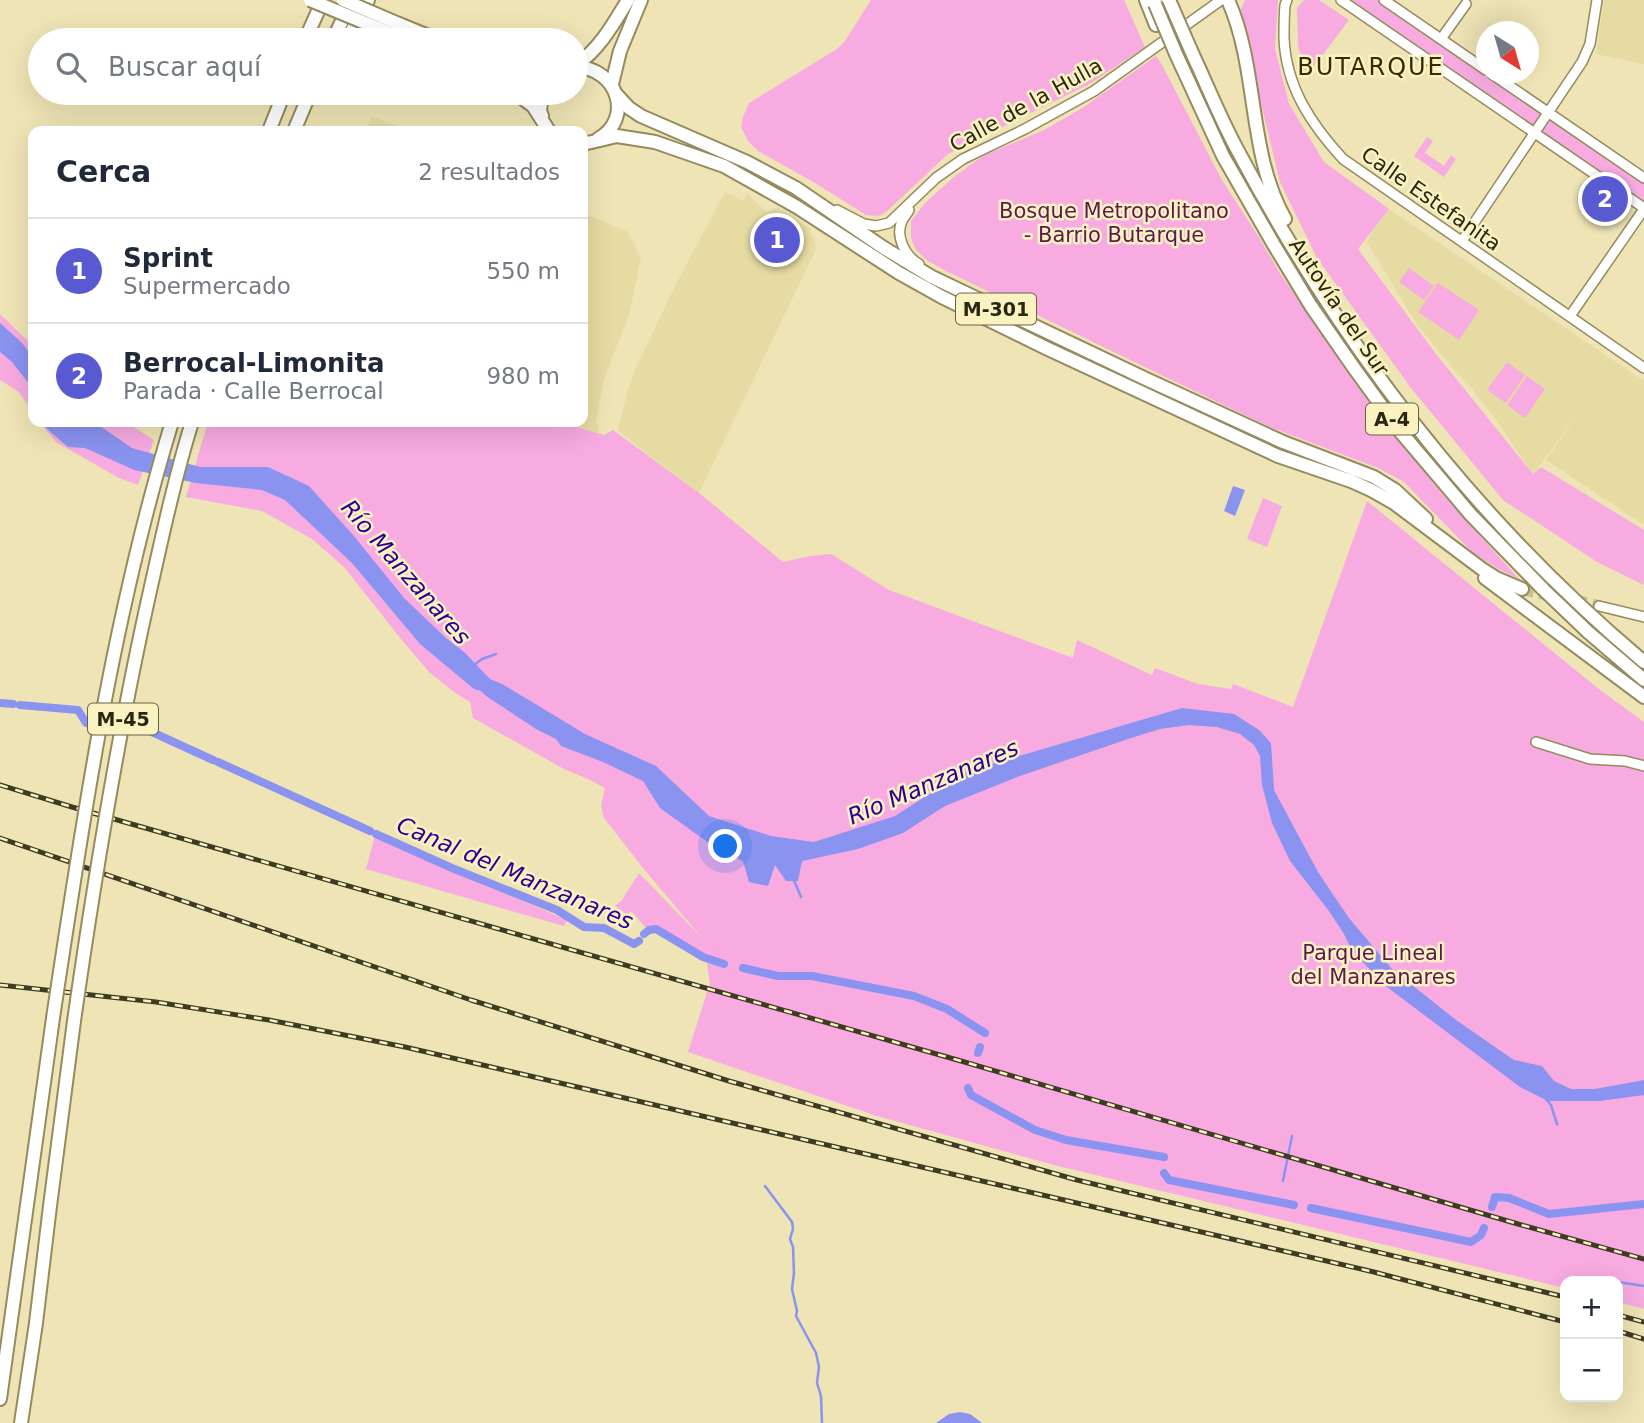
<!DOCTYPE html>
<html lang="es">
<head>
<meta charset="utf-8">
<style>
	:root { --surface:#fff; --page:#f6f6f7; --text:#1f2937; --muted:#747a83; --line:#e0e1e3; --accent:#595ad2 }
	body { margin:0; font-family:"DejaVu Sans",sans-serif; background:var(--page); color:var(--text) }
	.controls { position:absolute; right:21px; bottom:21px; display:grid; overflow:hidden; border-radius:14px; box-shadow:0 7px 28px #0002 }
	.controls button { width:63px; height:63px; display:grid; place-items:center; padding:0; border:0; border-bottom:2px solid var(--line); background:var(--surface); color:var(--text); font:35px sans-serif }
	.compass { position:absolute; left:1476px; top:21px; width:63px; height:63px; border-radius:50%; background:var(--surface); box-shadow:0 7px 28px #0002; rotate:143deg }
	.you { position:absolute; left:726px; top:847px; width:24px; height:24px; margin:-18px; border:5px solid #fff; border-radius:50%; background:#1a73e8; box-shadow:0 0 0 10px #1a73e833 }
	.badge { display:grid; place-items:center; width:46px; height:46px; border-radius:50%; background:var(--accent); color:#fff; font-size:23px; font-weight:700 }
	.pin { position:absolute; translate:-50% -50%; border:4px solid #fff; box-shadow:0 2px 7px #0006 }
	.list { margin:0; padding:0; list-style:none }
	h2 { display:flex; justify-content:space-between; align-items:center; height:91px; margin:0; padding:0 28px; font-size:30px }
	h2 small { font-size:23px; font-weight:400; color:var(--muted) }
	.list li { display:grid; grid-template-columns:46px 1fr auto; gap:21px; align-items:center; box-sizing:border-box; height:105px; padding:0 28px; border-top:2px solid var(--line) }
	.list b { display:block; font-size:26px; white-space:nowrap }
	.list p { margin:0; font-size:23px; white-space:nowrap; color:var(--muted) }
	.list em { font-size:23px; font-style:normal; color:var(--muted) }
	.icon { flex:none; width:38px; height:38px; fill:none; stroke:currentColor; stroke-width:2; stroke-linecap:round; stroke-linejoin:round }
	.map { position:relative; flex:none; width:1644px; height:1423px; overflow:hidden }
	.search { position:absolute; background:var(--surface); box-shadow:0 7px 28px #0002; left:28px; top:28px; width:560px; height:77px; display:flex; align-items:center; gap:18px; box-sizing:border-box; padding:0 24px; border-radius:38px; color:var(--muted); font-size:26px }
	.panel { position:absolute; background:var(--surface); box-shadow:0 7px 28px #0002; left:28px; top:126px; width:560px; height:301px; border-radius:14px }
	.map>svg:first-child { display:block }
	.built { fill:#e6dba3 }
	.green { fill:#f7abe1 }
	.water { fill:#8a93f0 }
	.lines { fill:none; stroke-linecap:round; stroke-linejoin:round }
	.stream { stroke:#8a93f0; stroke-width:2.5 }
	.canal { stroke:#8a93f0; stroke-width:8 }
	.highway-tunnel { stroke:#c7be95; stroke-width:12; stroke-dasharray:12 6; stroke-linecap:butt }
	.minor-casing { stroke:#948b5e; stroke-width:12 }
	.highway-casing { stroke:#948b5e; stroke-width:16 }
	.minor { stroke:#fff; stroke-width:9 }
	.highway { stroke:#fff; stroke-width:12 }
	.rail-casing { stroke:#3e3b25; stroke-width:5 }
	.rail { stroke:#fbf2c2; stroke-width:2.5; stroke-dasharray:8; stroke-linecap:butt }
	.highway-bridge-casing { stroke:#948b5e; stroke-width:16; stroke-linecap:butt }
	.highway-bridge { stroke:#fff; stroke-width:12 }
	.labels { text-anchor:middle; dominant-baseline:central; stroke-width:5; stroke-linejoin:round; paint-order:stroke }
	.shield { fill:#fbf2c2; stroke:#686348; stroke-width:2 }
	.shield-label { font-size:19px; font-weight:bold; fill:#292613 }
	.street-label { font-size:21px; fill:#292613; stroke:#fbf2c2 }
	.park-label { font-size:21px; fill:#5d184e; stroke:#fbf2c2 }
	.water-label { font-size:23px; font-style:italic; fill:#2a0094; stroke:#fbf2c2 }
	.quarter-label { font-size:24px; letter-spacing:2px; fill:#342c00; stroke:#fbf2c2 }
</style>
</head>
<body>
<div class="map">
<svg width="1644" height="1423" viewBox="0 0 1644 1423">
	<rect width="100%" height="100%" fill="#eee4b5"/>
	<path class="built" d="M1604,0H1644V64L1596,54Z
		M372,117L411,131H365Z
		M725,192L744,201L747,193L767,212L777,207L811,229V236H814L815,242L814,243L817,247L699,493L618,431L628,390L635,370L674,288Z
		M1389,209L1644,381V525L1546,460L1584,406L1533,474L1498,422L1471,387L1455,371L1418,326L1367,242L1376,225Z
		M583,213L628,232L641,258L629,315L605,376L600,398L596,422L599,429L598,436L548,422H583Z"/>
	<path class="green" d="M871,0H1124L1145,47L1091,83L948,154L886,212L879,216L866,215L815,183L758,151L748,141L741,127L743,117L749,103L837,49L845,41Z
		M1245,0H1278L1275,49L1289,104L1324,162L1389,209L1358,249L1436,354L1533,474L1541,467L1644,530V585L1597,562L1503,500L1411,388L1317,258L1280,182L1256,83L1241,9Z
		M1304,0H1319L1349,20L1306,77L1298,45L1297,8Z
		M1348,0H1377L1544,114L1534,128Z
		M1156,56L1162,65L1222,180L1260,239L1279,272L1327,342L1379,417L1444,496L1519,579L1498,569L1472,552L1404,482L1378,468L1265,425L946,271L928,261L916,250L911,238V221L925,203L955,176L983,156L1044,130L1084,107Z
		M1550,118L1644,182V203L1541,132Z
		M1427,137L1433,141L1425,153L1444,166L1451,155L1456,159L1444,177L1414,156Z
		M1409,268L1434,286L1424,300L1399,282Z
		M1438,283L1479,310L1459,340L1418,312Z
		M0,314L33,346V412L19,392L0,380Z
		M1507,362L1525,375L1506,403L1487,390Z
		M1527,376L1545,389L1525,418L1507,405Z
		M40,422H126L154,440L138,485L119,478L56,442Z
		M208,422H559L604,435L613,430L699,493L783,562L810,556L831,554L889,590L1073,658L1077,640L1152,675L1155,668L1198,684L1231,689L1233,684L1293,707L1367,501L1600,690L1644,722V1309L1618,1302V1281H1565V1288L1054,1165L877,1116L688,1052L710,983L706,956L657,927L646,928L631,911L628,915L615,906L622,900L639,873L702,938L643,868L604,818L601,806L605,788L590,780L564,769L473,718L470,702L454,692L430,673L401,639L344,567L312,539L262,511L186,497Z
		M1263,498L1282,506L1267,547L1247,539Z
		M375,835L567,920L564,926L366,869Z"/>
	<path class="water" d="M0,323L22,343L33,357V389L12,362L0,352Z
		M47,422H97L100,426L132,448L200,467H268L309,486L353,535L404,598L446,638L465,653L490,679L502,684L585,734L656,766L709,816L771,836L814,842L895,816L962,773L1182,708L1234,714L1259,730L1271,743L1274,790L1318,872L1334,896L1349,918L1392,969L1456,1020L1514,1060L1542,1066L1554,1081L1571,1089H1595L1644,1080V1095L1600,1101H1548L1520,1087L1387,987L1352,951L1344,934L1329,911L1290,861L1272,823L1262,785L1260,756L1254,745L1240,734L1217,727L1189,725L1160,729L1128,739L1020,776L945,806L903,833L858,849L802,861L798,881H786L775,865L768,886L749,882L743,861L720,851L660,808L643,781L603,762L561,746L556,739L536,729L486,696L481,691L474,689L420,644L352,563L285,500L262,490L196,483L134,470L85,448L68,447L46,428Z
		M1233,486L1245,490L1235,516L1224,511Z
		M960,1412L970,1414L982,1423H936L949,1414Z"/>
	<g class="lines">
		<path class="stream" d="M474,665L482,659L496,654
			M793,878L801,897
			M1546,1099L1551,1105L1557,1124
			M1283,1181L1292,1136
			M765,1186L792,1222L793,1229L790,1239L793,1247L794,1273L792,1289L797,1311L796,1316L816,1353L819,1367L817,1383L821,1396L822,1423
			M1606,1281H1608
			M1618,1282L1644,1286"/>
		<path class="canal" d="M0,703L13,704
			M20,705L78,710L86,723L143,728L213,760
			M218,762L370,831
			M376,834L452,868L557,910L584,927L604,928L634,944L639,941
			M644,934L649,930L656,929L703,957L724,964
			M743,968L778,976H812L914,996L947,1009L985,1033
			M978,1053L980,1047
			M968,1088L971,1095L1035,1130L1066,1140L1164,1157
			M1164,1173L1169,1180L1294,1205
			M1492,1207L1495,1197L1509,1198L1549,1214L1644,1204
			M1311,1208L1471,1242L1481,1235L1484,1228"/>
		<path class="highway-tunnel" d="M1522,589L1599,606"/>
		<g class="minor-casing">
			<path id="minor" d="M1287,0L1285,5C1284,16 1284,27 1284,38C1286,87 1311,124 1343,159L1644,368
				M1341,0L1644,208
				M1384,0L1486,70
				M1441,39L1466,4
				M1492,74L1644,178
				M837,210L864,224L876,226L889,223L936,178L963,159L1025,129L1094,91L1221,0
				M909,210C907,214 904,217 902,221C895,236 905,256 919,264
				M1462,241L1582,62L1590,44L1597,0
				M1570,316L1644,209
				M1599,606L1644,617
				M1536,742L1590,759L1625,761L1644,766"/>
		</g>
		<g class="highway-casing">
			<path id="highway" d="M1146,0L1156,25
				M1228,0C1259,69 1247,152 1285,219
				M399,24L438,40
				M392,34L408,40
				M305,40L323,0
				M333,40L349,6
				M347,40L368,0
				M1176,54L1223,156L1274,245L1311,306L1354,368L1399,430L1471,515L1543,589
				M1193,55C1208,87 1221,120 1238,151C1341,345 1476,521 1644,662
				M576,65C599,50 614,23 628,0
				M576,67C618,68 634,119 598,139
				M612,84L620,51L641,0
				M515,93L533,106L549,131
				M616,94L629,108L641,116L747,162L796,188L884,248L932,277L1146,379L1283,442L1374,477L1395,490L1426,519
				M542,116L540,111L542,93
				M269,131L284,93
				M294,131L310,93
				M583,144L617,136L655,142L724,166L797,207L899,273L942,297L1046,348L1278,456L1351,481L1371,490L1394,503L1482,569L1496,578L1522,589
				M1485,578L1644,697
				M1588,632L1644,680
				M0,1399L53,1018
				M21,1423L36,1323L50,1206L74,1021"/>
		</g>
		<use href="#minor" class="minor"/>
		<use href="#highway" class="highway"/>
		<g class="rail-casing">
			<path id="rail" d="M0,785L72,807L961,1061L1518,1224L1644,1259
				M0,838L471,1000L729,1081L1077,1180L1565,1297
				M0,985L156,1002L269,1020L405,1047L1374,1272L1565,1322
				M1618,1315L1644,1322
				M1618,1331L1644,1339"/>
		</g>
		<use href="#rail" class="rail"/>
		<g class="highway-bridge-casing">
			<path id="highway-bridge" d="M310,0L392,34
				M343,0L399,24
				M1169,0L1193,55
				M1155,4L1176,54
				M1543,589L1588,632
				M53,1018C83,818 113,616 172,422
				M74,1021C95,874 119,727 152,582C164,528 176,474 192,422"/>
		</g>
		<use href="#highway-bridge" class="highway-bridge"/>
	</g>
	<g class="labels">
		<g class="shield">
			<rect x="956" y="293.5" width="80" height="31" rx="5"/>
			<rect x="1366" y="403.5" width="52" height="31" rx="5"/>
			<rect x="88" y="703.5" width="70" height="31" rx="5"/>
		</g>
		<g class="shield-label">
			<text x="996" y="309">M-301</text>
			<text x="1392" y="419">A-4</text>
			<text x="123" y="719">M-45</text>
		</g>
		<g class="street-label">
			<text transform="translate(1026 105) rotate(-29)">Calle de la Hulla</text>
			<text transform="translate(1431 199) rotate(35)">Calle Estefanita</text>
			<text transform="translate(1339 307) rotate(56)">Autovía del Sur</text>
		</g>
		<g class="park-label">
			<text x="1114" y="211">Bosque Metropolitano<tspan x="1114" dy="24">- Barrio Butarque</tspan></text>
			<text x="1373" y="953">Parque Lineal<tspan x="1373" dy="24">del Manzanares</tspan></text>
		</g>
		<g class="water-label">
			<text transform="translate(406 572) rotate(49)">Río Manzanares</text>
			<text transform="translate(933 782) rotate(-23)">Río Manzanares</text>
			<text transform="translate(515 873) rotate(23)">Canal del Manzanares</text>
		</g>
		<g class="quarter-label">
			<text x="1371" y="67">BUTARQUE</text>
		</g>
	</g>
</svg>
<div class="controls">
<button>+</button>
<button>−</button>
</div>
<svg class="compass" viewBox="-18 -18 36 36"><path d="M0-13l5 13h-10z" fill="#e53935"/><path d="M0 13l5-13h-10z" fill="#747a83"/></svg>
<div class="you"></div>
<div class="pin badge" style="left:777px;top:240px">1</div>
<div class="pin badge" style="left:1605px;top:199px">2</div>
<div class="search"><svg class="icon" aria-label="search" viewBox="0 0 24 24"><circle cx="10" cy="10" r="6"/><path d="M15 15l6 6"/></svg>Buscar aquí</div>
<section class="panel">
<h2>Cerca<small>2 resultados</small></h2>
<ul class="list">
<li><span class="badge">1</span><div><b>Sprint</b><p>Supermercado</p></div><em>550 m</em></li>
<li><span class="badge">2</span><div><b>Berrocal-Limonita</b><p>Parada · Calle Berrocal</p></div><em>980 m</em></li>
</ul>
</section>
</div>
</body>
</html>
